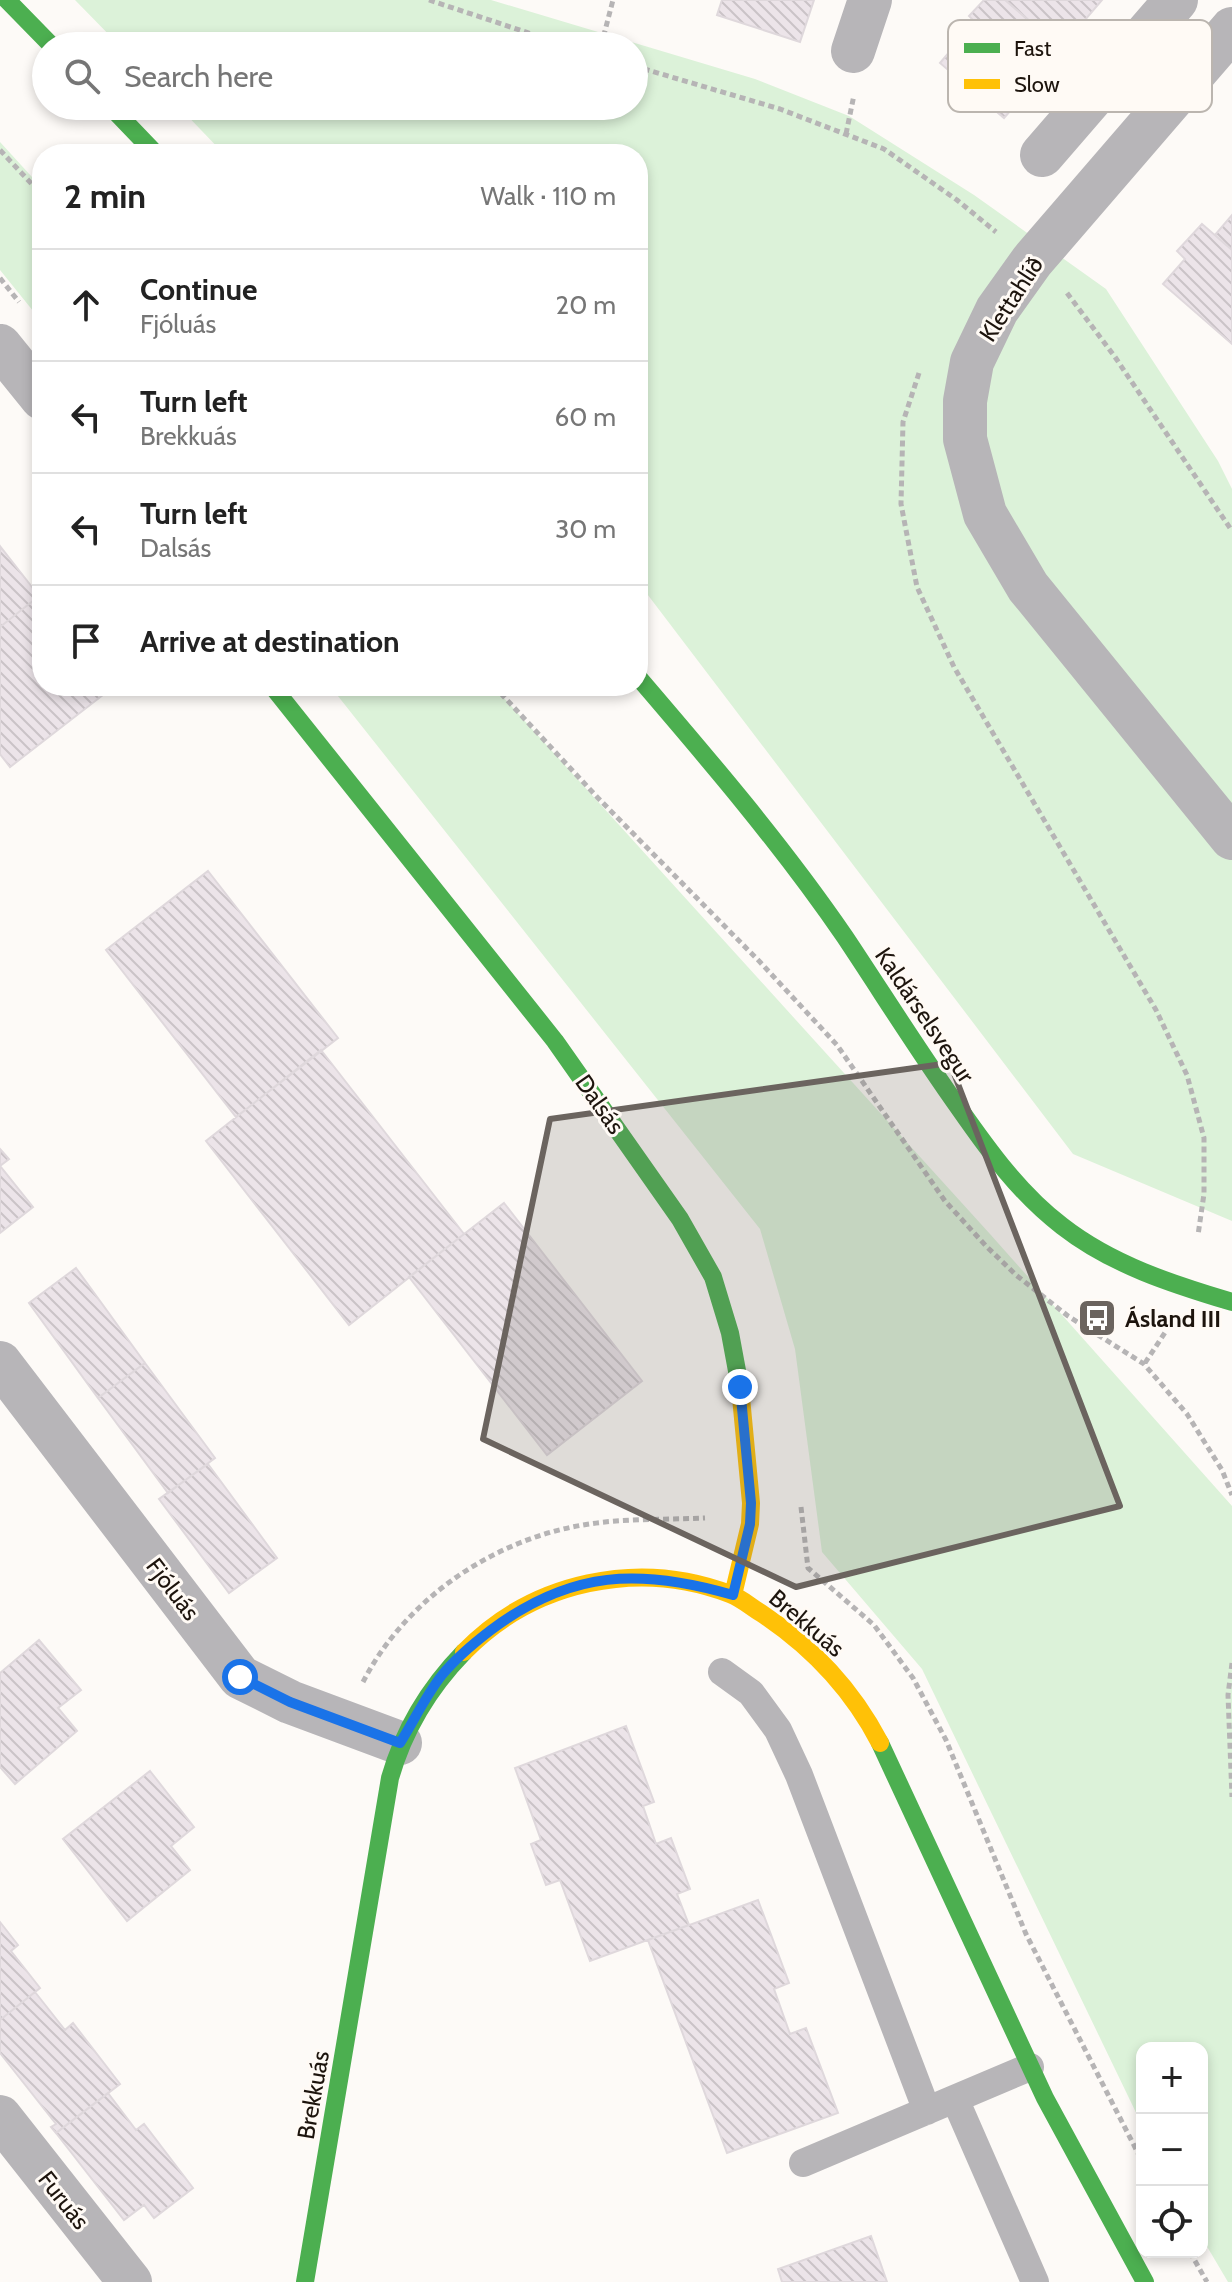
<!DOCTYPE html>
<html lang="en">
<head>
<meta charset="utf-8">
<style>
	:root { --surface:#fff; --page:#f6f6f6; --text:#222; --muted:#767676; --line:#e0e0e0 }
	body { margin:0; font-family:Cabin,sans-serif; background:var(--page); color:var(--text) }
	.controls { position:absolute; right:24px; bottom:24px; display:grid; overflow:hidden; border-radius:16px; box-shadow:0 4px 12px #0003 }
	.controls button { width:72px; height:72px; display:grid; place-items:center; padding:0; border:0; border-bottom:2px solid var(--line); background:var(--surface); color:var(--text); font:40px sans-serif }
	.stop { position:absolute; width:24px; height:24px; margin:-18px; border:6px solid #1a73e8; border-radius:50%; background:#fff }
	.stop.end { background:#1a73e8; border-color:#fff; box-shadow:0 2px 8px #0008 }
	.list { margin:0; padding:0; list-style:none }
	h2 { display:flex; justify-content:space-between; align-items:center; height:104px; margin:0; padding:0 32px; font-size:34px }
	h2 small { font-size:26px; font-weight:400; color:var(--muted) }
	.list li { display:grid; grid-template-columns:52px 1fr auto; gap:24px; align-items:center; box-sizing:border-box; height:112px; padding:0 32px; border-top:2px solid var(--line) }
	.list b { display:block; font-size:30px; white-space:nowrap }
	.list p { margin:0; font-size:26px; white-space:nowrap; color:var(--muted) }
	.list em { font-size:26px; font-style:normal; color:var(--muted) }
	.icon { flex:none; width:44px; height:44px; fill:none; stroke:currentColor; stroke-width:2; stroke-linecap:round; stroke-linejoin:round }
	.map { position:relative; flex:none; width:1232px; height:2282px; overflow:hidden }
	.search { position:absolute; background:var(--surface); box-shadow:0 4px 12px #0003; left:32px; top:32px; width:616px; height:88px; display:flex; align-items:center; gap:20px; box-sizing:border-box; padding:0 28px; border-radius:44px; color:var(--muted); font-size:30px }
	.panel { position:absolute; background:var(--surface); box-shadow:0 4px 12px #0003; left:32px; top:144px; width:616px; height:552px; border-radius:32px }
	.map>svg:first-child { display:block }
	.green { fill:#dcf2d9 }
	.building { fill:url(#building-back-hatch); stroke:#dfd8dc; stroke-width:2 }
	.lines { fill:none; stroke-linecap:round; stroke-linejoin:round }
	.path { stroke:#b6b4b5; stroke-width:5; stroke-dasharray:6 4; stroke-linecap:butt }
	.lane { stroke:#b7b5b8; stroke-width:28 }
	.street { stroke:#b7b5b8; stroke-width:44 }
	.fast { stroke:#4caf50; stroke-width:18 }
	.slow { stroke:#ffc107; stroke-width:18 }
	.route { stroke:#1a73e8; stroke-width:10 }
	.marked { fill:#6b645f; fill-opacity:0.2; stroke:#6b645f; stroke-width:6; stroke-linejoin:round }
	.labels { text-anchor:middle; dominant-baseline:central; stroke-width:6; stroke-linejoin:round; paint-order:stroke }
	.street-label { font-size:24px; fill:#1d140d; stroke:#fffaf5 }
	.poi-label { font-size:24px; font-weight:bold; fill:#1d140d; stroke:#fffaf5; text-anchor:start }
	.key { fill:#fffaf5; stroke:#bbb5af; stroke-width:2 }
	.key-label { font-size:22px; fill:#1d140d }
</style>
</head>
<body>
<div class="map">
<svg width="1232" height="2282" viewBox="0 0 1232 2282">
	<defs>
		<pattern id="building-back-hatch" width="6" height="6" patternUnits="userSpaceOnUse" patternTransform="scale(2)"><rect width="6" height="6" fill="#ece4e9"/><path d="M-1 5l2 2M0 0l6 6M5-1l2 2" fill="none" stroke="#cac3c7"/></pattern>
	</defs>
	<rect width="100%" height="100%" fill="#fdfaf7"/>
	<path class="green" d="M75,0H491L755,79L849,116L974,195L1106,289L1218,461L1232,489V1221L1073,1154L638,582V154H224L178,106H634V46H120Z
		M0,142L42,188V322L0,270Z
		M330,686H493L990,1234L1232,1506V2282H1228L1202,2238V2048H1142V2125L922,1669L822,1552L795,1349L760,1229Z"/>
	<path class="building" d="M722,0H814L800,42L717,15Z
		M984,0H1005L1061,48L1038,74L1041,76L1004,118L940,63L975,22L969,16Z
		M1005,0H1102L1061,48Z
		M1232,215V250L1215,235Z
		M1202,224L1232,250V344L1163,284L1185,259L1177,251Z
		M0,546L39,596L0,627Z
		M39,596L42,599V686H110L112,688L10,767L0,754V627Z
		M208,871L338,1038L236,1117L106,950Z
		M321,1050L464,1234L349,1325L206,1141Z
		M0,1149L9,1159L0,1166L33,1207L0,1233Z
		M504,1203L642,1381L547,1455L409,1277Z
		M76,1268L145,1363L98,1398L29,1303Z
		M145,1363L215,1458L168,1493L98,1398Z
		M208,1464L277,1558L229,1593L159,1499Z
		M39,1640L81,1690L58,1708L77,1731L15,1784L0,1767V1673Z
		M626,1726L654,1802L643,1806L656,1844L671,1838L690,1889L677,1894L689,1925L590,1961L560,1880L546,1885L531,1844L541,1840L515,1768Z
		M150,1771L194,1827L171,1846L190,1870L127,1921L63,1839Z
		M758,1900L789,1983L774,1989L790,2034L806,2028L838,2113L727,2153L648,1940Z
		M0,1922L18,1945L11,1951L40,1988L0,2020Z
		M35,1992L65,2030L73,2023L120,2084L56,2133L51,2127L56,2124L0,2053V2020Z
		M108,2093L136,2130L144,2124L193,2188L154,2218L144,2205L124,2220L56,2133Z
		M871,2236L887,2282H782L778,2269Z"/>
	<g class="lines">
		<path class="path" d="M429,0L568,46
			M601,46L613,0
			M634,66L780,109L884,149L957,200L996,232
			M846,134L854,95
			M0,150L42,195
			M0,278L19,302
			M1067,293L1115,357L1232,531
			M919,373L903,422L901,504L917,587L954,667L1156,1010L1187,1075L1204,1138V1194L1198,1235
			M494,686L598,798L760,962L837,1045L945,1201L986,1246L1016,1275L1068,1316L1144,1364L1187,1414L1222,1470L1232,1495
			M1145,1363L1166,1331
			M801,1507L808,1568L874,1625L913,1678L946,1740L1026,1934L1142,2161
			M1232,1663L1228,1695L1232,1797
			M363,1682C405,1600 492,1540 583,1525C623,1518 665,1520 705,1518
			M1190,2252L1207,2282"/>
		<path class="lane" d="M722,1672L751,1693L778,1730L799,1775L927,2111
			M955,2099L1035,2282
			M803,2163L1030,2067"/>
		<path class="street" d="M1232,29L1032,261L997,310L972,362L965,401V439L985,514L1028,587L1232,838
			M853,51L870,0
			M1042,155L1176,0
			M0,346L42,398
			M0,1363L240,1677L290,1702L400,1743
			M0,2117L130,2282"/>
		<path class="fast" d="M7,0L52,46
			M110,106L156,154
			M638,677C710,761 782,845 845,937C883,994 919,1052 959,1108C989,1151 1020,1194 1062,1226C1112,1265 1172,1284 1232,1302
			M272,686L555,1041L680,1219L713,1277L730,1333L740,1387
			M880,1743L1045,2098L1145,2282
			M305,2282L390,1778C404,1729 429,1688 464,1652"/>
		<path class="slow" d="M733,1595L750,1524L751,1503L740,1387
			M464,1652C533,1581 638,1559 730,1594C741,1598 751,1607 761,1613C811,1646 852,1689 880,1743"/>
	</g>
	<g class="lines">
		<path class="route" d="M240,1677L290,1702L400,1743C414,1721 426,1695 442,1675C456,1658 474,1643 491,1630C571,1570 640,1568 733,1595L750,1524L751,1503L740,1387"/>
	</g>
	<path class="marked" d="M950,1063L1120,1506L796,1587L483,1439L550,1119Z"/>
	<defs>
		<g id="bus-square" transform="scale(2)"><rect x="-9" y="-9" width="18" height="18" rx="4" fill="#6b645f" stroke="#fffaf5"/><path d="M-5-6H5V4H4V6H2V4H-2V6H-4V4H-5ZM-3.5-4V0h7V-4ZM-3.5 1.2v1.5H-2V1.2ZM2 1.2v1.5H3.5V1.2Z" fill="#fff"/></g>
	</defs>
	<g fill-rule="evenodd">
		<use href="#bus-square" x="1097" y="1318"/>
	</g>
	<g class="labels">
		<g class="street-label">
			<text transform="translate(1011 299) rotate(-57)">Klettahlíð</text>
			<text transform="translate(925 1015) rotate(56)">Kaldárselsvegur</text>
			<text transform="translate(600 1104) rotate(55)">Dalsás</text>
			<text transform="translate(173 1589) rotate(53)">Fjóluás</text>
			<text transform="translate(807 1623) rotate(40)">Brekkuás</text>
			<text transform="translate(313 2095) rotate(-80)">Brekkuás</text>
			<text transform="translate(64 2200) rotate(52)">Furuás</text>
		</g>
		<g class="poi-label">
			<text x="1125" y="1318">Ásland III</text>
		</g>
	</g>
	<rect x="948" y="20" width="264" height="92" rx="12" class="key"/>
	<rect x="964" y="43" width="36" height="10" fill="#4caf50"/>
	<rect x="964" y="79" width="36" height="10" fill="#ffc107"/>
	<g class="key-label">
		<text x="1014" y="56">Fast</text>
		<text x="1014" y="92">Slow</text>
	</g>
</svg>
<div class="controls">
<button>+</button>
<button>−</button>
<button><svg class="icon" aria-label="locate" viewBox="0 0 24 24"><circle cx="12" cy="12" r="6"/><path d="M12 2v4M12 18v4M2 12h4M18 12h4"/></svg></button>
</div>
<div class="stop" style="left:240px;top:1677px"></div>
<div class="stop end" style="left:740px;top:1387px"></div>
<div class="search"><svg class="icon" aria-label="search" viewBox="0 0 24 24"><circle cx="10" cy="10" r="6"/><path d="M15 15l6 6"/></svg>Search here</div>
<section class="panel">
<h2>2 min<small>Walk · 110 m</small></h2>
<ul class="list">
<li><svg class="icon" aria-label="ahead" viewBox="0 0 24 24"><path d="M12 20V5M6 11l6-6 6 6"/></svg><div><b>Continue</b><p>Fjóluás</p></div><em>20 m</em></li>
<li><svg class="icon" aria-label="left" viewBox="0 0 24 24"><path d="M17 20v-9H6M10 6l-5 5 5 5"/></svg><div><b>Turn left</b><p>Brekkuás</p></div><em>60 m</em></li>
<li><svg class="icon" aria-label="left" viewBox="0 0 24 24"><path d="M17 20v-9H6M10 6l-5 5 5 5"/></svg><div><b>Turn left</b><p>Dalsás</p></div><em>30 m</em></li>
<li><svg class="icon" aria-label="arrive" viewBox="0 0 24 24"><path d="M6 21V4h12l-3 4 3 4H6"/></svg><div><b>Arrive at destination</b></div></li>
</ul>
</section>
</div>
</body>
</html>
